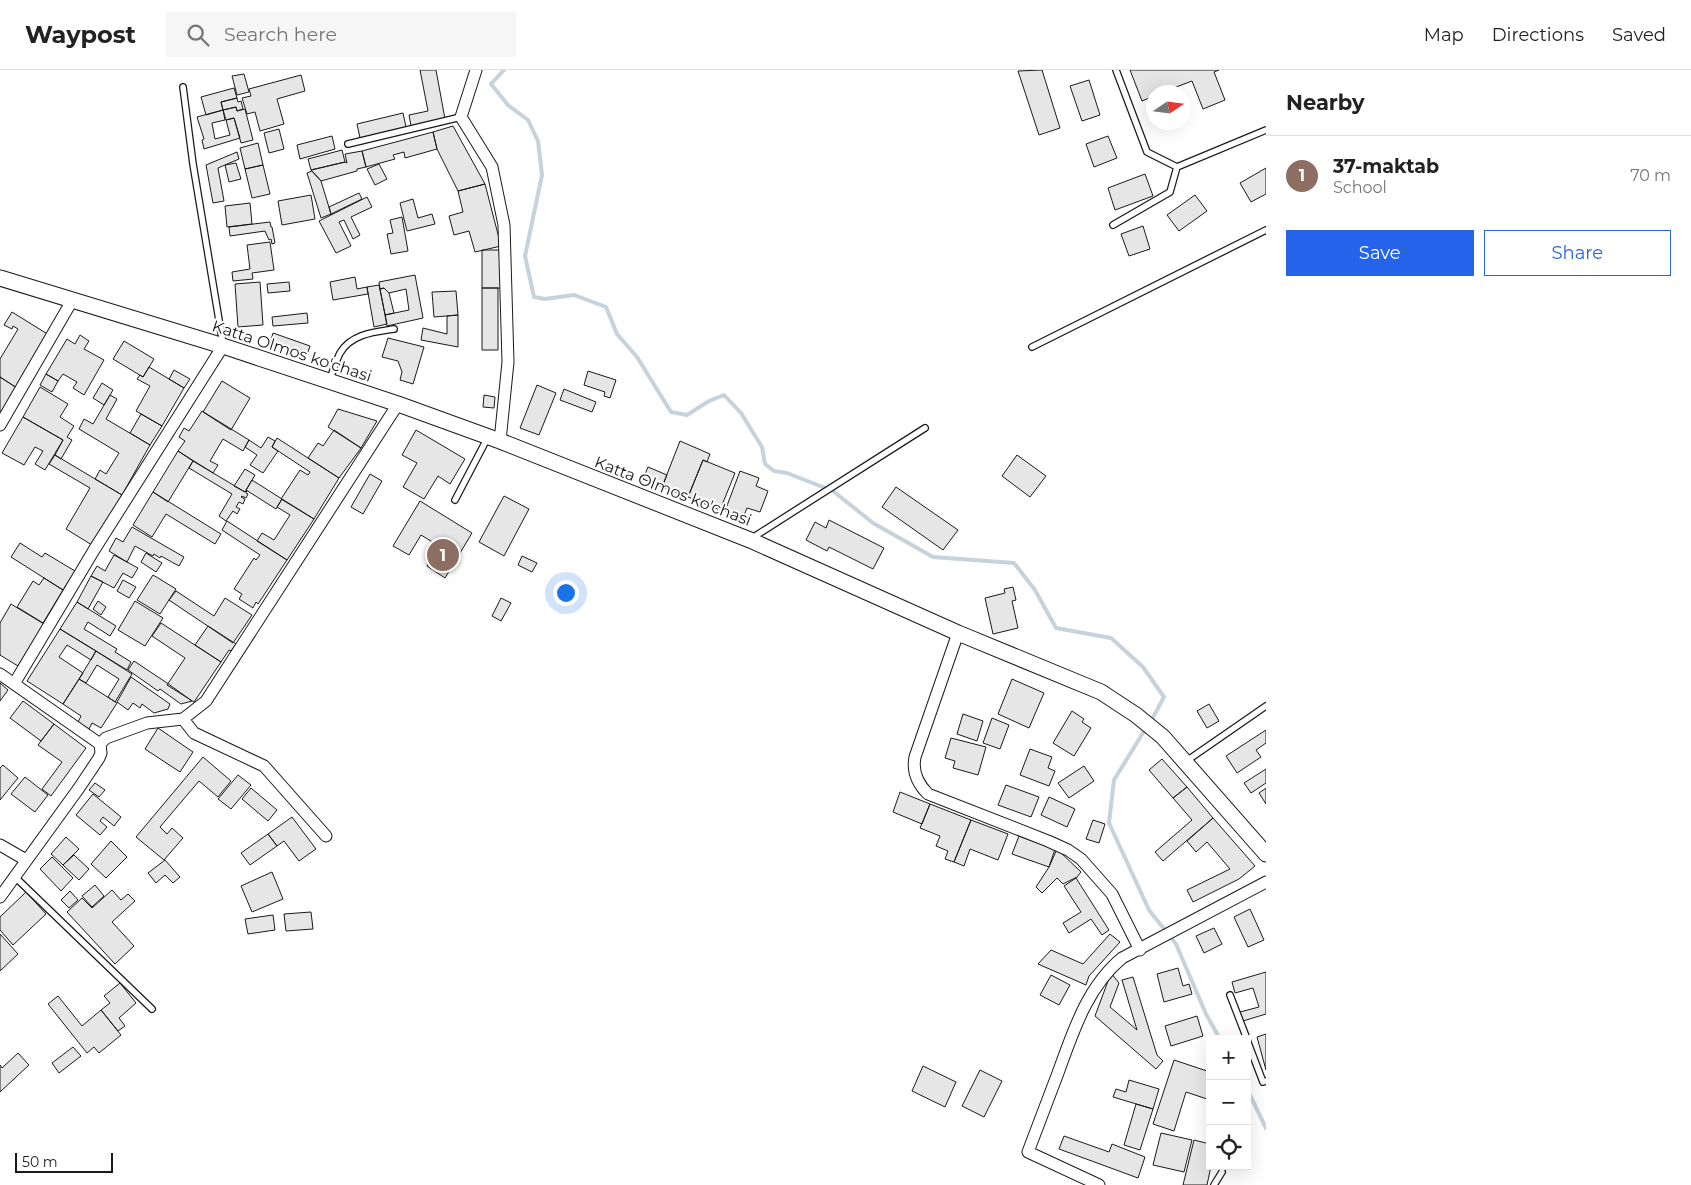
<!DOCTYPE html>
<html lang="en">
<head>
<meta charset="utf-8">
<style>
	:root { --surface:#fff; --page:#f6f6f6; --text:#222; --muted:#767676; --line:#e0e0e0; --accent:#2563eb }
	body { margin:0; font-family:Montserrat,sans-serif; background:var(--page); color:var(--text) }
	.controls { position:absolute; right:15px; bottom:15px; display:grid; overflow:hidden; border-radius:0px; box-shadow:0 5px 20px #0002 }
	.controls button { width:45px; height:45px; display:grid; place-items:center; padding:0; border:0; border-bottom:1px solid var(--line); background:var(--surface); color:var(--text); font:25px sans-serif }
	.compass { position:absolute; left:1146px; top:15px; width:45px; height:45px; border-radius:50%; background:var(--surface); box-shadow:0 5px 20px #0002; rotate:77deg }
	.scale { position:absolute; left:15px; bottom:12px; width:98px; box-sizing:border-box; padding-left:5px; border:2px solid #1a1a1a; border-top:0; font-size:14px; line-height:18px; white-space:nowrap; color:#1a1a1a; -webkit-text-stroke:4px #fff; paint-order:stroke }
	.you { position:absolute; left:565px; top:522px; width:18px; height:18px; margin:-12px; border:4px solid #fff; border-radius:50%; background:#1a73e8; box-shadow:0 0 0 8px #1a73e833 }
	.badge { display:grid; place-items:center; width:32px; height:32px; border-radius:50%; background:var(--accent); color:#fff; font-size:16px; font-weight:700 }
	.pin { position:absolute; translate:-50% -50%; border:2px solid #fff; box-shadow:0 1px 5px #0006 }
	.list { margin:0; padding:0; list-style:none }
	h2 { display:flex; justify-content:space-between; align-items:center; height:65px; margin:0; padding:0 20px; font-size:21px }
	h2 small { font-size:16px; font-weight:400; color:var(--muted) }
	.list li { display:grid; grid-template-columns:32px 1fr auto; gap:15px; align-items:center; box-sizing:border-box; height:80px; padding:0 20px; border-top:1px solid var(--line) }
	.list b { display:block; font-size:19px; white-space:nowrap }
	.list p { margin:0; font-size:16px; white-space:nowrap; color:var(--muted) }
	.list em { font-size:16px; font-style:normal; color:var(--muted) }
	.actions { display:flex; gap:10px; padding:15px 20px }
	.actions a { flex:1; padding:11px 0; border:1px solid var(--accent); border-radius:0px; text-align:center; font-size:18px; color:var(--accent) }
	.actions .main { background:var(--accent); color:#fff }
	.icon { flex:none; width:28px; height:28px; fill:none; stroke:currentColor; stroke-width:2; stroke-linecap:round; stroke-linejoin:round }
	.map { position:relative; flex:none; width:1266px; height:1115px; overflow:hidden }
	header { display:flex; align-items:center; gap:30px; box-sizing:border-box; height:70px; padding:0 25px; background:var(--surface); border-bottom:1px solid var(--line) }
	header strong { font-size:24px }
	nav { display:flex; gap:28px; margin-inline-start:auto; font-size:18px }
	.search { width:350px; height:45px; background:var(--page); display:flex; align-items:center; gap:12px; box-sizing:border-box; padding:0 18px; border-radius:0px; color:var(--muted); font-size:19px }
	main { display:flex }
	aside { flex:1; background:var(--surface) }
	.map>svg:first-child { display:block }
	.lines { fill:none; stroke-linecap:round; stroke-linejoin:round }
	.stream { stroke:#c6d2dc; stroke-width:4 }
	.building { fill:#e6e6e6; stroke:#1a1a1a }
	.service-casing { stroke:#1a1a1a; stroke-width:8 }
	.minor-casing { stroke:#1a1a1a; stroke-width:13 }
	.tertiary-casing { stroke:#1a1a1a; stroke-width:17 }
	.service { stroke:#fff; stroke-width:5.5 }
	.minor { stroke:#fff; stroke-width:11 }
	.tertiary { stroke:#fff; stroke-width:15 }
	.labels { text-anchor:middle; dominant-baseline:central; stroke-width:4; stroke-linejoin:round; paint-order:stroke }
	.street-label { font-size:16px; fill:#1a1a1a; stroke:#fff }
</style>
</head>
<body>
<header>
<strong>Waypost</strong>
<div class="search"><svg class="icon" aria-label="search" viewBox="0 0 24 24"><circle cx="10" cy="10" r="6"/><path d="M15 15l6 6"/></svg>Search here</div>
<nav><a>Map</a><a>Directions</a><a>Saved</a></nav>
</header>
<main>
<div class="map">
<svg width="1266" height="1115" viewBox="0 0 1266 1115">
	<rect width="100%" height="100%" fill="#fff"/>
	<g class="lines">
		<path class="stream" d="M504,0L491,14L508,35L528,50L538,71L542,105L525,186L534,227L545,229L574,225L606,237L617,264L637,287L671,342L687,345L709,331L724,325L741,343L762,377L765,394L774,401L787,403L833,421L873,453L933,487L1014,493L1035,520L1056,558L1111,568L1143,597L1164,627L1150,653
			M1146,658L1114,710L1109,753L1149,840L1176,874L1206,944L1220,969
			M1247,1019L1266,1058"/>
	</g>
	<path class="building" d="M420,0H436L445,49L411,56L409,45L428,41Z
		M1042,0L1060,58L1039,65L1018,1Z
		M1130,0H1219L1214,2L1225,30L1203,39L1192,11L1163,22H1154V26L1142,31Z
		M244,4L249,22L237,25L232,6Z
		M301,5L305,21L277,29L284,54L260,61L255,42L247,44L242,28L251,26L249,19Z
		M1089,10L1100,45L1082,51L1070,16Z
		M234,18L237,28L221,32L223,40L206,45L201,27Z
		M237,28L238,32L241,31L243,39L237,41L236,37L223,40L221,32Z
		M236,37L237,41L245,39L253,70L241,73L234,48L226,50L223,40Z
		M223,40L225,50L212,53L215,69L230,65L226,50L234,48L240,68L204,79L202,70L204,69L197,47Z
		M403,43L406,57L360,68L357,54Z
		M453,56L485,114L458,121L437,79L433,62Z
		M279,59L284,79L269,83L264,63Z
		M433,62L437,79L405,88L404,82L393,85L395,89L366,97L362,81Z
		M332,66L335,79L300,89L297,75Z
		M1108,66L1117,88L1094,97L1086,74Z
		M258,73L263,95L245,99L240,78Z
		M342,80L345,92L311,100L308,89Z
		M362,81L366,97L357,99V101L321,111L311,100L345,92L347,93L345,84Z
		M237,82L239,89L218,98L224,131L213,133L206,95Z
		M236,93L241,109L229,112L225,95Z
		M379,94L387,109L375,115L367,99Z
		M263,95L270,124L252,128L245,99Z
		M1266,98V124L1251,132L1240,113Z
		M312,101L321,111L331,144L321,148L307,103Z
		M1145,104L1153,126L1115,140L1108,118Z
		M485,114L501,176L475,182L469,161L454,165L449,146L463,142L458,121Z
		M359,123L362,129L331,144L329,137Z
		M311,125L315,149L282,155L278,131Z
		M1195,125L1207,141L1179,161L1167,145Z
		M367,127L372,137L351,147L360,165L353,169L344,150L339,152L351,176L336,183L319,151Z
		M413,129L418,148L432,144L435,154L407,161L400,133Z
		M250,133L252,154L227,157L225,136Z
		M402,147L408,181L391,184L387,164L393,163L390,150Z
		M270,152L271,157H272L275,173L272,174L271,169L269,170L265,161L230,166L229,157Z
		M1143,156L1150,179L1129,186L1121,164Z
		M270,172L274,200L252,203L253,209L233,211L232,202L250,199L247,175Z
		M482,180H502L501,218H482Z
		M415,205L423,248L387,256L385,245L409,240L406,219L389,223L384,218L380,219L379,212Z
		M355,207L357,219L367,217L368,224L333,230L330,212Z
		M260,212L263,255L238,257L235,214Z
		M289,212L290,221L268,223L267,214Z
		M379,215L387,254L374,257L367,217Z
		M384,218L389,223L394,243L385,245L380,219Z
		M482,218H498V280H482Z
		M456,221L458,245L434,247L432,222Z
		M12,242L49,265L17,318L0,307V289L18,259L13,256L12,259L4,255Z
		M307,243L308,253L273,256L272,247Z
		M458,245V277L421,270L423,258L447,264V246Z
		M273,263L310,276L307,285L270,273Z
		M80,265L89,271L84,279L104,290L84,325L73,318L77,312L63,304L58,311L46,304L67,269L75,274Z
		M388,268L424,277L413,314L400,310L402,302L398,291L382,287Z
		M124,271L154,289L143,307L113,289Z
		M149,297L184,318L162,356L136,341L150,316L137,309L140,305L143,307Z
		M174,300L190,309L184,318L169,309Z
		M588,301L616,310L610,328L604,326L605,322L584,315Z
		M46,304L58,311L52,322L40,315Z
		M0,307L17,318L0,346Z
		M222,311L250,328L231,360L203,342Z
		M102,313L113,320L104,335L93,328Z
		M537,315L556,323L539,365L520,358Z
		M40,317L68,334L60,347L74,356L67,367L72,370L61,389L55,385L63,370L23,347Z
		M564,319L596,332L592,342L560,330Z
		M110,325L117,329L106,349L150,375L122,425L95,409L100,400L106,404L119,383L79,359L84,349L93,354Z
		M484,325L495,327L494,338L483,337Z
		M338,339L377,351L361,378L328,357Z
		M202,341L249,370L243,381L223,369L210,391L218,395L213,403L178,381L185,371L179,367L184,358L189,361Z
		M141,344L162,356L150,375L130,363Z
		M23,347L63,370L45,400L35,394L43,381L35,377L24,395L2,383Z
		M334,360L361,378L339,408L308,388L318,373L323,376Z
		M416,360L465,389L450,414L438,406L424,429L403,417L417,393L402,385Z
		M268,367L275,371L272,377L278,381L263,403L250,395L257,385L245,377L249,370L261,378Z
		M277,368L339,408L314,449L281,429L300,400L308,405L310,402L272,377Z
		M680,371L710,384L707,392L703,390L688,427L662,417Z
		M178,381L193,391L168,432L153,422Z
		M55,385L122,425L92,475L66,459L90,418L49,394Z
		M1017,385L1046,406L1030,427L1002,406Z
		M703,390L735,403L720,440L688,427Z
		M193,391L245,422L247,420L246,423L248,424L246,428L242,426L241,427L245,429L243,434L239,432L236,437L240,439L237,444L233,441L226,451L219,446L232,424L189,398Z
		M648,397L667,405L662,417L643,409Z
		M245,399L255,405L245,422L234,416Z
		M740,401L759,408L756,416L768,421L760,442L747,438L743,448L725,441Z
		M370,404L382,411L363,444L351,437Z
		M252,410L282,429L276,439L246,420Z
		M896,417L958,460L943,480L882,437Z
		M153,422L221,464L215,474L166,444L152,467L133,455Z
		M504,426L529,439L504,486L479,472Z
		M282,429L314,449L287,490L257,471L262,463L274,470L290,445L277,437Z
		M420,431L472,463L445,508L427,496L439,476L421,465L409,485L393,476Z
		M829,450L884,478L873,499L829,477L827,481L806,470L815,452L826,458Z
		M227,451L287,490L258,534L256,532L253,538L239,529L242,524L234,519L254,488L256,490L260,485L222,460Z
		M132,457L184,487L179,496L161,486L160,488L154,484L153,486L135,476L127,492L109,481L116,468L123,472Z
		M20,473L42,487L45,483L75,501L63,520L11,487Z
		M146,483L162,493L156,502L141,492Z
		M114,485L138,498L132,508L123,503L114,518L91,506L97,496L105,501Z
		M522,486L537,493L532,502L518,495Z
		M153,505L176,519L160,544L137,530Z
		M91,506L103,512L88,539L77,532Z
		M44,508L63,520L43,553L17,537L33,511L39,515Z
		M123,510L136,517L129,528L117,521Z
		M1013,517L1016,530L1012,531L1018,558L993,564L985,528L1005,523L1004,519Z
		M176,521L214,546L225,528L252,545L233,573L169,530Z
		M501,528L511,533L501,551L492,546Z
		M98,531L106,537L101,545L93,539Z
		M135,531L163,548L145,576L118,560Z
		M77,532L116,556L110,566L88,552L84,559L117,579L115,582L131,592L127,600L60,559Z
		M11,534L44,554L18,596L0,585V553Z
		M161,553L221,592L194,632L167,615L185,588L152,566Z
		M208,556L236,574L231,581L229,580L221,592L195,575Z
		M60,559L96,581L91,590L67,575L59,587L83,603L63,634L27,611Z
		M96,581L132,604L115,632L108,627L119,609L97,595L86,613L79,609Z
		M134,591L167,613L192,631L181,634L160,619L158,621L128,600Z
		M131,607L170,634L168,639L154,643L142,634L140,638L133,633L128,640L117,632Z
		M79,609L117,633L101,658L92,653L89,659L78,652L81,646L63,634Z
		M1012,609L1044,623L1029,658L998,644Z
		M0,613L8,620L0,631Z
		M23,631L54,654L41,671L10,648Z
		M1209,634L1219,651L1207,658L1197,641Z
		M1072,641L1084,649L1082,652L1091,658L1074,686L1053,673Z
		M963,644L983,651L977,671L957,664Z
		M992,648L1009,655L1000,679L983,673Z
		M54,654L86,678L51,726L42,719L62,692L38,675Z
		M158,658L193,682L180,702L145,679Z
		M1266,660V673L1256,680L1261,687L1237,703L1226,686Z
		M951,668L986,677L978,705L953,698L955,691L945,688Z
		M1030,679L1052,687L1048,698L1055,701L1049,716L1020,705Z
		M203,687L231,711L218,727L199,711L160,757L167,764L172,758L183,768L164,790L136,767Z
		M1162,689L1187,717L1173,728L1149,700Z
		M3,695L18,708L0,730V698Z
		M1084,696L1094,711L1069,728L1058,713Z
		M1266,699V713L1251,723L1244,713Z
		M238,705L251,715L231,739L218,729Z
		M25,707L48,725L35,742L11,724Z
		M95,713L105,720L99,727L89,720Z
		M1006,715L1039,727L1031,747L998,735Z
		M1187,717L1213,748L1163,791L1155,782L1192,750L1173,728Z
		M251,718L277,740L268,751L242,729Z
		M1266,718V734L1259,723Z
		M900,722L930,734L922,754L893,742Z
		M93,724L121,747L114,756L103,747L100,751L107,757L100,765L76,745Z
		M1049,727L1075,739L1067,757L1041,745Z
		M930,734L971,750L954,792L945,789L948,781L936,776L940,766L920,758Z
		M292,747L316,779L299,791L284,771L277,776L268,764Z
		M1213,748L1255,796L1239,809L1193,832L1187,820L1230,799L1207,772L1196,782L1187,771Z
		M971,750L1008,764L998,790L970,779L964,796L954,792Z
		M1093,750L1105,754L1099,773L1086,769Z
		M268,764L277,776L250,795L241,783Z
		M1019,766L1055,779L1049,797L1012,784Z
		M66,767L79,779L63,795L51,784Z
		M111,771L127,787L106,808L91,794Z
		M1057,779L1081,802L1077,807L1063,814L1057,808L1042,823L1036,817L1049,797Z
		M74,785L89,799L79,810L63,795Z
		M52,787L73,808L61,821L40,799Z
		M165,790L180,807L173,813L165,805L156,813L148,803Z
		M272,802L283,829L252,842L241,816Z
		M1076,808L1109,860L1102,865L1091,849L1069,863L1063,853L1081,842L1064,816Z
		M95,815L104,826L92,837L82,826Z
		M112,820L121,830L128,824L135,831L112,852L134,876L115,894L67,842L82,828L92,838Z
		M70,821L78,830L69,838L61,830Z
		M26,822L46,844L13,875L0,860V847Z
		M1250,839L1264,870L1248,877L1234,847Z
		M311,842L313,859L286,861L284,844Z
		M273,845L275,860L248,864L245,849Z
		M1214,858L1222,874L1204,883L1196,866Z
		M0,864L18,884L0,901Z
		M1110,864L1120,872L1089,906L1086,915L1038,894L1051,880L1083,894Z
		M1178,898L1183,916L1189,914L1192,924L1164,932L1157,904Z
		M1266,902V944L1243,951L1240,942L1259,937L1253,918L1235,923L1232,912Z
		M1111,903L1119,913L1110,937L1137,960L1122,910L1133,907L1157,985L1163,991L1156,999L1095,946Z
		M1051,905L1070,915L1059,935L1040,925Z
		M120,913L136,933L119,948L125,956L118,961L101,940L110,933L104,926Z
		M58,926L82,956L101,940L121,965L99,983L94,977L87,983L48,934Z
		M1197,946L1203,966L1171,976L1165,956Z
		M1266,964V1000L1257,967Z
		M73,977L81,986L59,1003L52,993Z
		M18,983L29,995L0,1022V995L2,998Z
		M1174,990L1210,1002V1030L1186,1022L1174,1061L1153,1054Z
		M923,996L956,1012L945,1037L912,1021Z
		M980,1000L1002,1011L984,1047L962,1036Z
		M1129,1010L1159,1019L1153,1039L1113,1027L1116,1019L1126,1022Z
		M1136,1034L1153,1039L1140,1080L1124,1075Z
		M1161,1063L1192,1070L1184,1102L1153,1095Z
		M1064,1066L1109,1082L1112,1074L1145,1087L1138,1108L1059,1079Z
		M1194,1070L1210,1074V1096H1211L1207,1115H1183Z"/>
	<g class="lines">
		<g class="service-casing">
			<path id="service" d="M1116,0L1147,82L1177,97L1266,60
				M183,17L193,94L223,274
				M348,74L461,47
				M1113,155L1170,122L1177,97
				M1032,277L1266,160
				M330,309C333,301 336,291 340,283C351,264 374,262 394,259
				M455,430L488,367
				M752,468L925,358
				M1185,692L1266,636
				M15,807L152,939
				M1230,925L1247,969
				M1247,970L1263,1012L1266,1011
				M1214,1115L1222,1102"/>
		</g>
		<g class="minor-casing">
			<path id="minor" d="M476,0L461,47L492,97L504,155L508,292L500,371
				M0,355L73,229
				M958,563L915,687C912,702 918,714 928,724L1048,771L1068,780L1081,789L1112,824L1140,880
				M0,604L100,674
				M14,614L94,480L223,276
				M183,649L194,663L264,696L326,766
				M0,775L26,790
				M0,827L79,718L99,688L101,683L100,674L106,668L147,653L183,649L206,631L398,334
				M1099,1115L1028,1082C1038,1056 1048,1029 1058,1003C1073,962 1087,917 1122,888L1266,812"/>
		</g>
		<g class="tertiary-casing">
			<path id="tertiary" d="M0,208L223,276L398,334L500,371L750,470L958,563L1101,622L1136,645L1163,667L1266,784"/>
		</g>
		<use href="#service" class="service"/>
		<use href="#minor" class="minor"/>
		<use href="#tertiary" class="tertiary"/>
	</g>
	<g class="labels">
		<g class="street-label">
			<text transform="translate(292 281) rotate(18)">Katta Olmos ko'chasi</text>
			<text transform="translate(673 421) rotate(21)">Katta Olmos ko'chasi</text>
		</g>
	</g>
</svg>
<div class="controls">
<button>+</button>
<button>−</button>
<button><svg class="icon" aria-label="locate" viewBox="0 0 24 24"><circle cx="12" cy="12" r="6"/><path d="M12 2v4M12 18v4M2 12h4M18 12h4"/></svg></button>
</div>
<svg class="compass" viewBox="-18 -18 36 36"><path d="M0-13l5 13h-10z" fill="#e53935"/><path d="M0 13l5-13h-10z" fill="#767676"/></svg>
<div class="scale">50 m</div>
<div class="you"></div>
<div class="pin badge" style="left:443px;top:485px;background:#8d6e63">1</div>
</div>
<aside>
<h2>Nearby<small></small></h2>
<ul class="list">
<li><span class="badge" style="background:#8d6e63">1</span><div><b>37-maktab</b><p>School</p></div><em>70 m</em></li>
</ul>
<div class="actions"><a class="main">Save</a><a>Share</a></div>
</aside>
</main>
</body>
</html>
